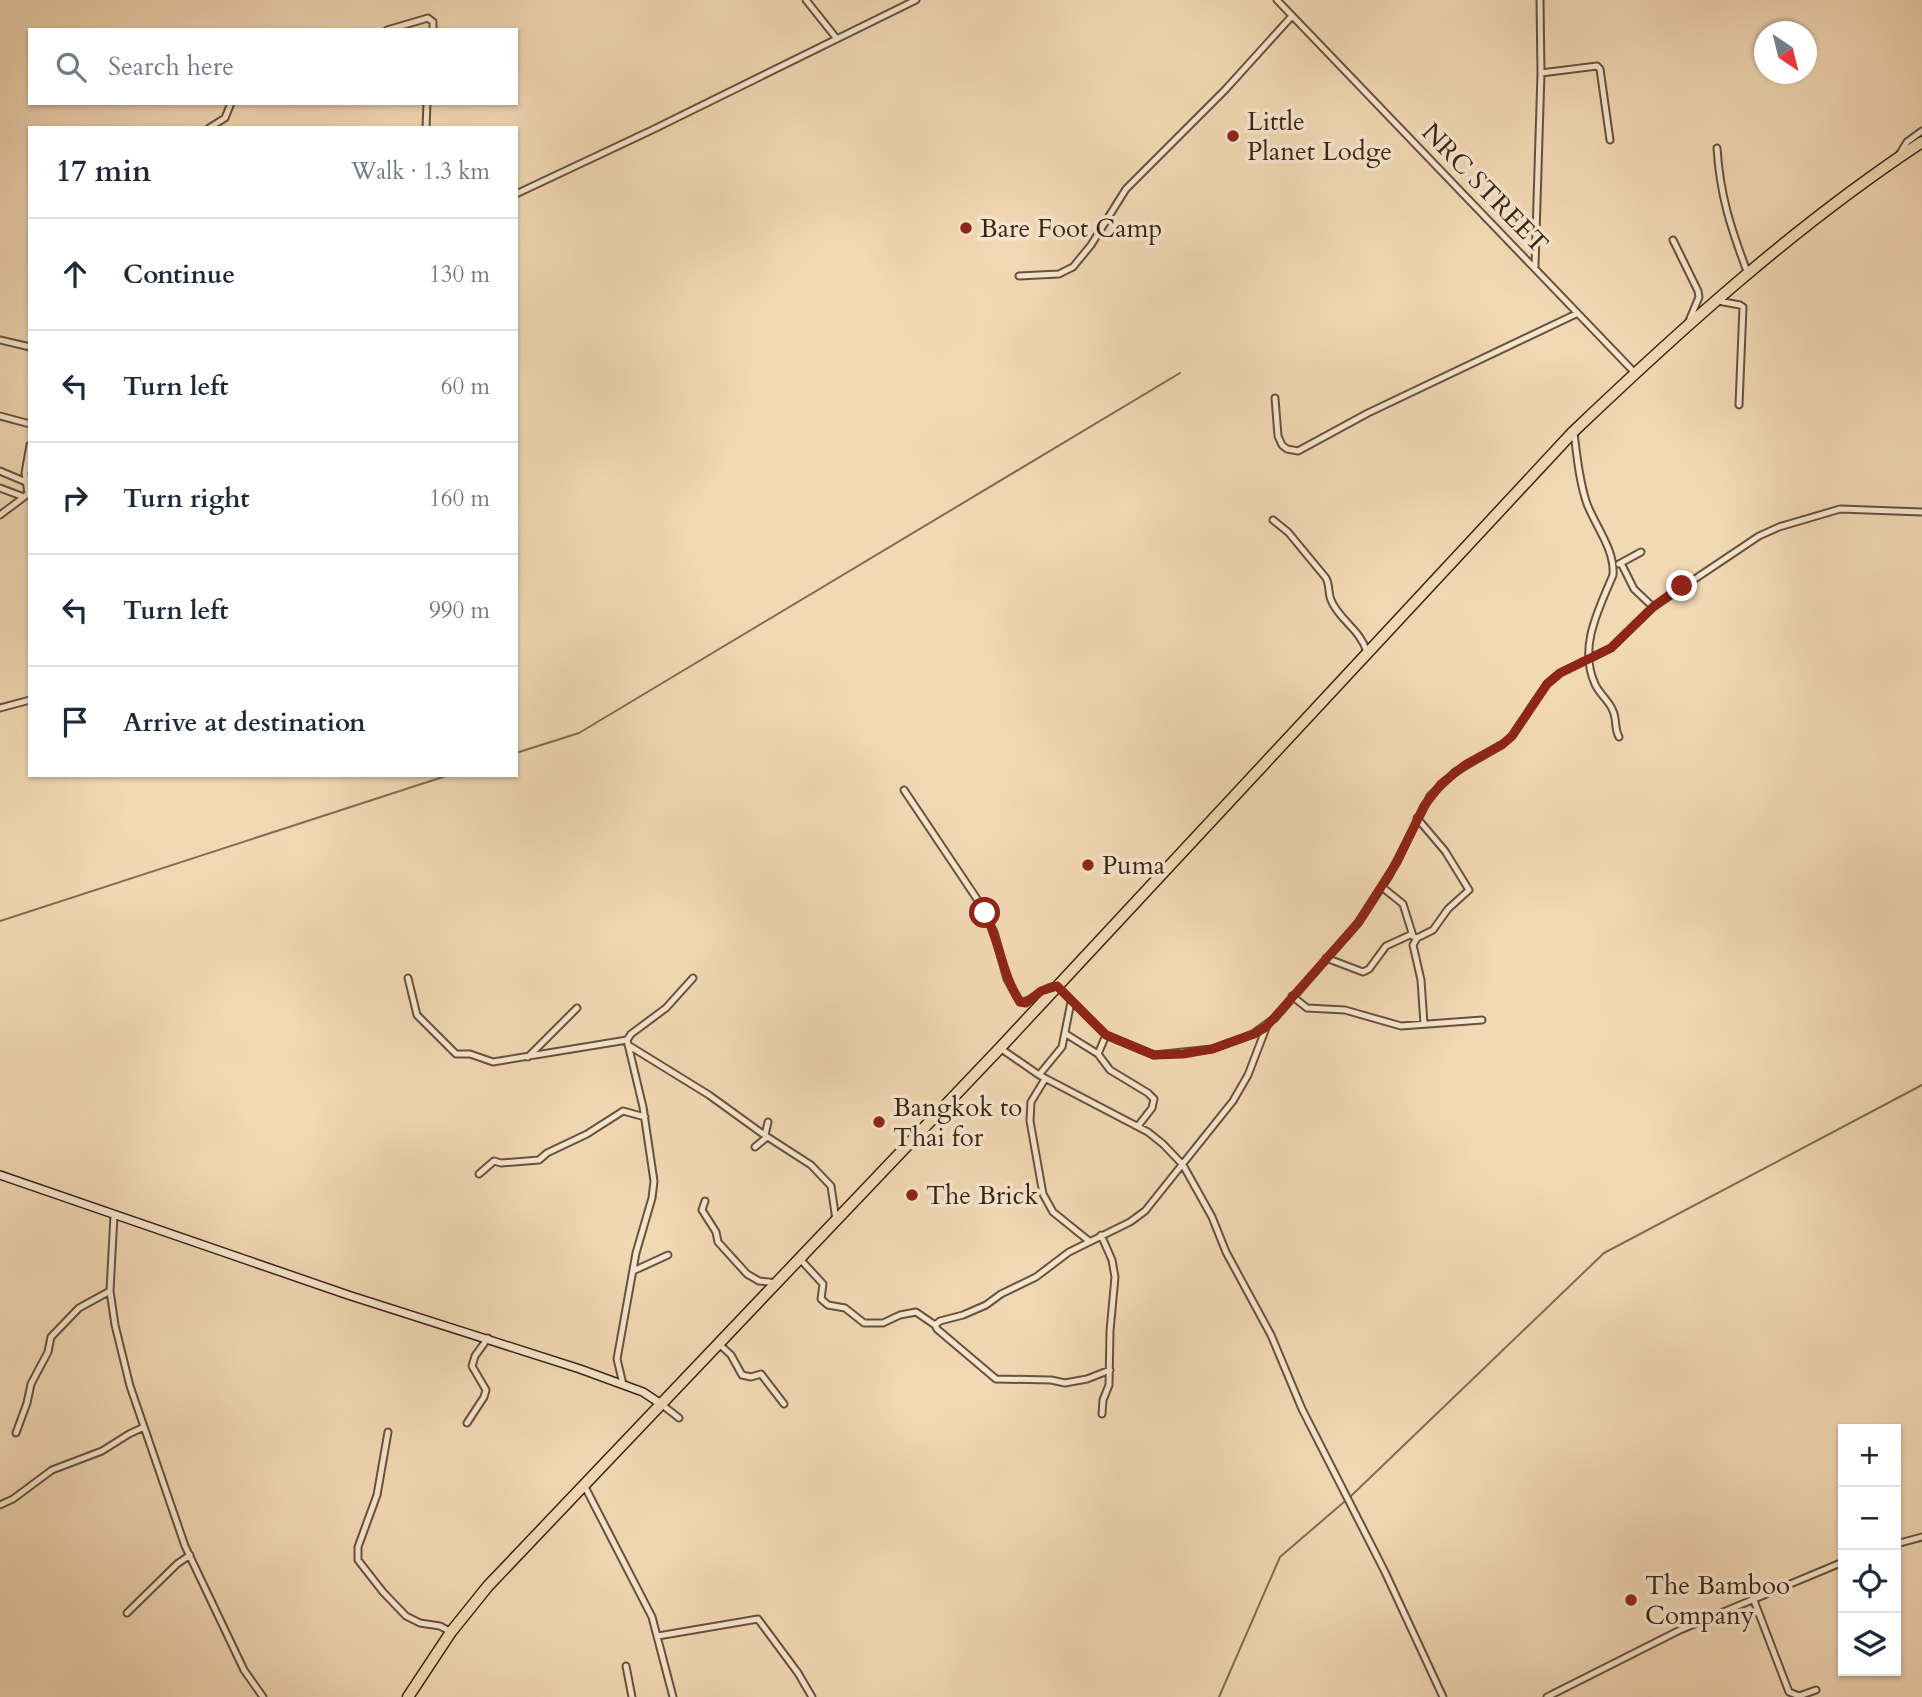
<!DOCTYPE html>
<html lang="en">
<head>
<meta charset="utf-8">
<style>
	:root { --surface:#fff; --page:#f6f6f7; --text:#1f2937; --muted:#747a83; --line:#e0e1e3 }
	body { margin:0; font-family:Cardo,serif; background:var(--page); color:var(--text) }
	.controls { position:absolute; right:21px; bottom:21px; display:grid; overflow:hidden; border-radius:0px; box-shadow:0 2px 5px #0004 }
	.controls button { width:63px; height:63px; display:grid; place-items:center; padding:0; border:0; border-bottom:2px solid var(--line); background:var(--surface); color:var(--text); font:35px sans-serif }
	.compass { position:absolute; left:1754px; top:21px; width:63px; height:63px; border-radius:50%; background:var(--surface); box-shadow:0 2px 5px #0004; rotate:145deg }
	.stop { position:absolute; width:21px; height:21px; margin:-16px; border:5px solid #8f2418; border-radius:50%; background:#fff }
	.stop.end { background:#8f2418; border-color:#fff; box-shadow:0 2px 7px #0008 }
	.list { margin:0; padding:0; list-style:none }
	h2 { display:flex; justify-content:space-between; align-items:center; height:91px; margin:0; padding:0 28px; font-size:30px }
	h2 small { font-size:23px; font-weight:400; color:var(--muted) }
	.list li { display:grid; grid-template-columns:46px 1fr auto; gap:21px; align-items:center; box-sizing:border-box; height:112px; padding:0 28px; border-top:2px solid var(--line) }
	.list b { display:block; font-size:26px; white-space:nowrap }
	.list em { font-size:23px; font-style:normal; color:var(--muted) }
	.icon { flex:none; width:38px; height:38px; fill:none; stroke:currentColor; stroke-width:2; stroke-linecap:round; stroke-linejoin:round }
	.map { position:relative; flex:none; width:1922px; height:1697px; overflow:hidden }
	.search { position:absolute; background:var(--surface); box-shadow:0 2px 5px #0004; left:28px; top:28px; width:490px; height:77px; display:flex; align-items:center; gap:18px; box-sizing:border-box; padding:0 24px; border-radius:0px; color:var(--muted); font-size:26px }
	.panel { position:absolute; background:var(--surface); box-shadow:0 2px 5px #0004; left:28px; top:126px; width:490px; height:651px; border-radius:0px }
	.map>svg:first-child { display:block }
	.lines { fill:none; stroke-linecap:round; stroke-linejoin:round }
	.stream { stroke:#816c55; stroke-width:2 }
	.street-casing { stroke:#66523d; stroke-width:9 }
	.secondary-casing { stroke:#372515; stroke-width:10 }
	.highway-casing { stroke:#372515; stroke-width:13 }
	.street { stroke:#f7e6cf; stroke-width:5 }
	.secondary { stroke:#f7e6cf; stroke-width:7 }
	.highway { stroke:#f2d9b5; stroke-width:10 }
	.route { stroke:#8f2418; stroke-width:9 }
	.poi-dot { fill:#8f2418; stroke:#f7e6cf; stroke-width:2.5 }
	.labels { text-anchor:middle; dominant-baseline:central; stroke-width:7; stroke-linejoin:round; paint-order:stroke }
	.poi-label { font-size:26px; fill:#372515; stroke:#f7e6cf; text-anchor:start }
	.street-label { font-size:26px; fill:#372515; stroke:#f7e6cf }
</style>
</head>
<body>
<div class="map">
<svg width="1922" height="1697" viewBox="0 0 1922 1697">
	<rect width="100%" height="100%" fill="#f2d9b5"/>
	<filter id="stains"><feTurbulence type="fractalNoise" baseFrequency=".00286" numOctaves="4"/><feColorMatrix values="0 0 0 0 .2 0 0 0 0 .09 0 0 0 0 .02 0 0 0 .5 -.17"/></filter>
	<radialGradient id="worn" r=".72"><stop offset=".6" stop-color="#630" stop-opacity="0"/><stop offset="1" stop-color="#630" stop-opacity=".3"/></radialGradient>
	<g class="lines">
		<path class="stream" d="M516,753L579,733L1180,373
			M0,921L449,775
			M1351,1496L1604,1253L1922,1085
			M1219,1697L1280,1557L1344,1502"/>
		<g class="street-casing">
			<path id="street" d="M806,0L837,39
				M1277,0L1635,373
				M387,30L428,18L433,22V30
				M1541,73L1597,66L1600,69L1610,140
				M209,128L225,118L231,103
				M426,128L427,103
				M1717,148C1720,196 1731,229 1748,274
				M1899,155L1907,142L1922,131
				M516,194L652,130L916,0
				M1673,240L1698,291L1699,297L1689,321
				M1535,266L1541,73L1540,0
				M1019,276L1059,274L1073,267L1091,245L1126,189L1225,90L1292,16
				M1718,301L1740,305L1743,307L1739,405
				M0,340L30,347
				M1275,398L1278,436L1282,445L1287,449L1298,451L1368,413L1576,314
				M0,416L30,424
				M1574,433C1577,456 1579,481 1587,504C1596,527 1615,550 1613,575C1599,609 1578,647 1595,684C1599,694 1609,700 1613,711C1617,719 1614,728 1619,737
				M0,471L26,482
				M0,488L24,497
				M28,494L25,473L30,445
				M0,515L28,494
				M1273,520L1288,532L1326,578C1330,586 1328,593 1331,600C1339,620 1360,629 1367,652
				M1621,563L1634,589L1653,607
				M1619,564L1641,552
				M0,708L30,700
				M904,790L977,899L994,932L1007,979L1020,1002C1033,1003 1040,987 1057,986L1106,1035L1154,1055L1212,1049L1253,1034L1275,1018L1358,923L1389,876L1430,796L1455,772L1503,744L1512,736L1547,684L1560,673L1611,648L1653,607L1759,536L1779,527L1840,509L1922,512
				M1417,818L1445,851L1469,890L1448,909L1433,930L1417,938L1413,945L1421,980L1424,1024
				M1382,887L1403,904L1413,936
				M1326,958L1363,972L1369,969L1386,946L1410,935L1417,938
				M408,978L417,1015L456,1054H470L493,1062L627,1040
				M1292,996L1307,1008L1345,1010L1401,1026L1482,1020
				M1066,1034L1098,1054
				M1106,1035L1098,1054L1110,1070L1148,1093L1154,1099L1152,1108L1138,1126
				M628,1045L709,1095L763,1134L811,1165L831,1186L836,1220
				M1000,1048L1039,1075L1148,1132L1163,1144L1183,1165L1212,1217L1226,1252L1271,1335L1302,1409L1385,1572L1443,1697
				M528,1057L577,1008
				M1039,1075L1062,1047L1071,1002
				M1045,1079L1031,1102L1030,1121L1043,1194L1053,1212L1089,1241
				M765,1135L768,1122
				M755,1147L767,1137
				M479,1174L494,1161L501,1163L539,1160L547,1153L587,1134L623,1111L645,1117
				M705,1201L702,1210L716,1232L718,1242L747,1274L759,1281L777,1283
				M114,1215L110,1291L115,1325L130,1386L185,1546L244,1670L263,1697
				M1101,1235L1112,1260L1115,1277L1110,1331L1109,1385L1103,1400L1102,1414
				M800,1259L823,1284L821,1299L828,1305L845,1308L864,1323H883L900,1315L916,1312L935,1325L937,1329L996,1379L1051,1380L1065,1383L1087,1379L1110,1370
				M633,1271L668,1255
				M935,1325L940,1321L963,1315L986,1305L1001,1294L1036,1277L1069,1252L1130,1222L1145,1211L1233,1101L1248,1075L1266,1028
				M719,1344L731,1355L742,1375L751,1377L761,1374L784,1404
				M623,1384L617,1359L636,1253L652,1198L654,1181L643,1107L627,1040L631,1034L666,1008L693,978
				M661,1404L679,1418
				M467,1423L484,1397L486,1390L472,1366L475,1356L488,1338
				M388,1432L377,1495L358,1547V1560L383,1592L406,1616L420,1623L440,1626L451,1632
				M16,1433L27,1403L31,1384L48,1352L51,1337L79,1308L110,1291
				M584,1485L652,1617L673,1697
				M0,1505L13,1499L52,1470L102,1451L129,1434L144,1427
				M1896,1544L1922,1537
				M1753,1598L1789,1692L1799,1696L1816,1690
				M127,1613L177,1564L190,1555
				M658,1636L758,1619L798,1673L812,1697
				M626,1666L632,1697
				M1547,1697L1680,1630L1843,1562"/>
		</g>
		<g class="secondary-casing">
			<path id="secondary" d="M0,1175L348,1295L580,1369L643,1392L661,1404"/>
		</g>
		<g class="highway-casing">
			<path id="highway" d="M408,1697L451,1632L488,1586L1000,1048L1573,432C1682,328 1796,225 1922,142"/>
		</g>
		<use href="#street" class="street"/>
		<use href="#secondary" class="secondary"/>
		<use href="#highway" class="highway"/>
	</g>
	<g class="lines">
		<path class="route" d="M985,913C1000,943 1002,974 1020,1002L1026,1003L1041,991L1057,986L1106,1035L1154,1055L1183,1054L1212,1049L1254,1034L1266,1027L1358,923L1397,862L1424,806L1441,784L1465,765L1503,744L1512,736L1547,684L1560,673L1611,648L1653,607L1682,586"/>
	</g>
	<g class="poi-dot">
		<circle cx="1233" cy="136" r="7"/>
		<circle cx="966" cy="228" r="7"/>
		<circle cx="1088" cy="865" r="7"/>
		<circle cx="879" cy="1122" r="7"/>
		<circle cx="912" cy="1195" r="7"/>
		<circle cx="1631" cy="1600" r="7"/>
	</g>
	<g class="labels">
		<g class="poi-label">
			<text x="1247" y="121">Little<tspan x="1247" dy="30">Planet Lodge</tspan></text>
			<text x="980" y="228">Bare Foot Camp</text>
			<text x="1102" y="865">Puma</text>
			<text x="893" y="1107">Bangkok to<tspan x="893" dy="30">Thai for</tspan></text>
			<text x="926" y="1195">The Brick</text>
			<text x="1645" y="1585">The Bamboo<tspan x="1645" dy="30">Company</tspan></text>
		</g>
		<g class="street-label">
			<text transform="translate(1485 188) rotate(46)">NRC STREET</text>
		</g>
	</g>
	<rect width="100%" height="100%" filter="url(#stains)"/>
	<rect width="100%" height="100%" fill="url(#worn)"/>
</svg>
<div class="controls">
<button>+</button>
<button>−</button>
<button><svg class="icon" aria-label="locate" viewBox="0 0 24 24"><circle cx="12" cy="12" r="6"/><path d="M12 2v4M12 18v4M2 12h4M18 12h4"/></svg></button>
<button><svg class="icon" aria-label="layers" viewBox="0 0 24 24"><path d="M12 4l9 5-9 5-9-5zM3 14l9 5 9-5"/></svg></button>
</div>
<svg class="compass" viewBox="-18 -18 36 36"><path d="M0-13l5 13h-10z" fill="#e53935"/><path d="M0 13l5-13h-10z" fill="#747a83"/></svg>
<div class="stop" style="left:985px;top:913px"></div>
<div class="stop end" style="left:1682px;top:586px"></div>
<div class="search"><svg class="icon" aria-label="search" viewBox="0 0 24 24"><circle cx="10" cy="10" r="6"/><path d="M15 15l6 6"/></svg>Search here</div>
<section class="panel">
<h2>17 min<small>Walk · 1.3 km</small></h2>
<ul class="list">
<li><svg class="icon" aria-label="ahead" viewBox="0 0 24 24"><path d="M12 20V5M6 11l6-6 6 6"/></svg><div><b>Continue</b></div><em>130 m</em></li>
<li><svg class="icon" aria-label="left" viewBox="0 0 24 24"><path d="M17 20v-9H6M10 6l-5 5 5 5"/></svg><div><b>Turn left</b></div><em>60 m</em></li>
<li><svg class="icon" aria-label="right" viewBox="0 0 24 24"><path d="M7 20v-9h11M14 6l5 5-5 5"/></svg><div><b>Turn right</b></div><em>160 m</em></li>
<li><svg class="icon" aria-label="left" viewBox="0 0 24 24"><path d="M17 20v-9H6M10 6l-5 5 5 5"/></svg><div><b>Turn left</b></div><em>990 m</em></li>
<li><svg class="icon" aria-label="arrive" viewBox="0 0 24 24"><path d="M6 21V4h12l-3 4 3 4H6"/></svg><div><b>Arrive at destination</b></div></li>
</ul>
</section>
</div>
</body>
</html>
